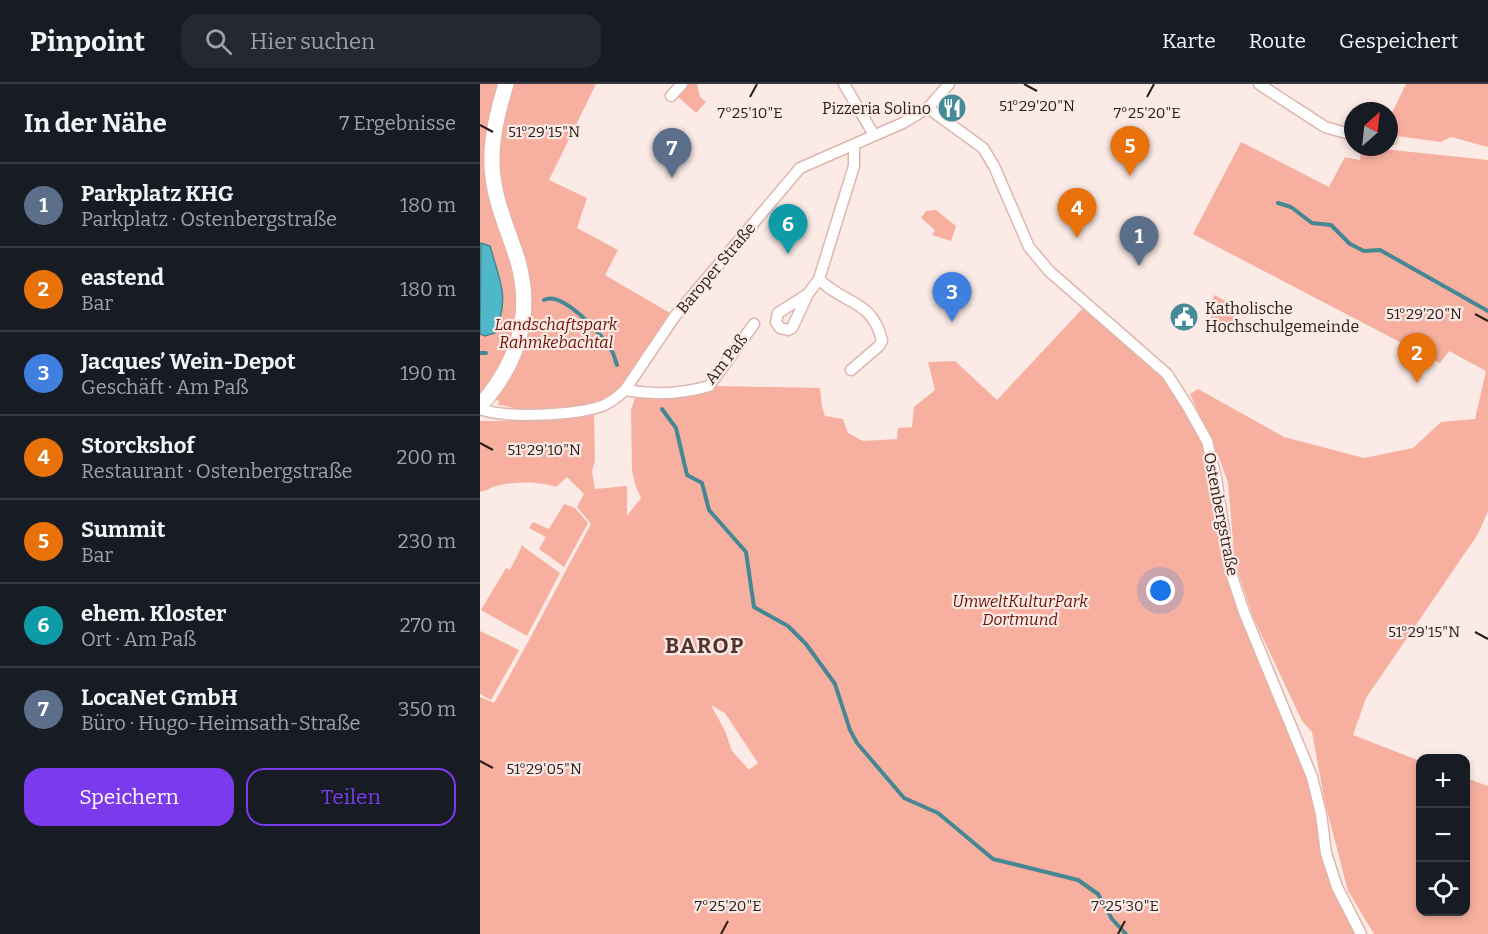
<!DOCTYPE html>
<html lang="de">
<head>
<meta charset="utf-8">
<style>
	:root { --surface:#171b24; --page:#242831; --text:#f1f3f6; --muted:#9ea1a6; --line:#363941; --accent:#7c3aed }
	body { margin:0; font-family:Bitter,serif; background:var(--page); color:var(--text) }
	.controls { position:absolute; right:18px; bottom:18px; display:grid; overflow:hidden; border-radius:12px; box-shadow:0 3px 9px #0003 }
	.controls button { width:54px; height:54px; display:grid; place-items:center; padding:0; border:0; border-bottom:2px solid var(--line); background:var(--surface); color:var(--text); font:30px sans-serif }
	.compass { position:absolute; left:864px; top:18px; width:54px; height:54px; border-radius:50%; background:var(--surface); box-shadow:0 3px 9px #0003; rotate:27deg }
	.you { position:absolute; left:681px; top:507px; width:21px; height:21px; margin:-15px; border:4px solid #fff; border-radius:50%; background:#1a73e8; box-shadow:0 0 0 9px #1a73e833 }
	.badge { display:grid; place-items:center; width:39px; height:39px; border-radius:50%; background:var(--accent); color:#fff; font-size:20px; font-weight:700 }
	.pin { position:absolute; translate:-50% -50px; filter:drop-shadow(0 2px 3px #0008) }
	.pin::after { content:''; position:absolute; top:32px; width:21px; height:18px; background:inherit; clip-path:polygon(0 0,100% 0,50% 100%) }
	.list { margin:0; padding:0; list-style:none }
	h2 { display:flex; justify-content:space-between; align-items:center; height:78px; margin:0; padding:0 24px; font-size:26px }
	h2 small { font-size:20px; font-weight:400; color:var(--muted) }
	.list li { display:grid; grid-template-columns:39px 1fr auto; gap:18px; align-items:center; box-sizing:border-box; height:84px; padding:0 24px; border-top:2px solid var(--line) }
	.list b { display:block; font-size:22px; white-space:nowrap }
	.list p { margin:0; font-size:20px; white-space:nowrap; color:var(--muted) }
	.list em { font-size:20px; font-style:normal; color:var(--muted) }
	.actions { display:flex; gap:12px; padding:18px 24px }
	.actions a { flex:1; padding:14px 0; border:2px solid var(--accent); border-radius:18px; text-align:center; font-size:21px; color:var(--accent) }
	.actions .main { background:var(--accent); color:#fff }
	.icon { flex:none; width:33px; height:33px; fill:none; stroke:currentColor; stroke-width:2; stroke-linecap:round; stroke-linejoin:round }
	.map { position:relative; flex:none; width:1008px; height:850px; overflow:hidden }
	header { display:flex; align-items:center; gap:36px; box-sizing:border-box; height:84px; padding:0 30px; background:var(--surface); border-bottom:2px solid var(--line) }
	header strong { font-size:28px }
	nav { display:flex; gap:33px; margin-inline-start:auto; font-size:21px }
	.search { width:420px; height:54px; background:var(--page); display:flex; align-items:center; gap:15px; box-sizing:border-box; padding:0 21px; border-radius:18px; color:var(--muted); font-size:22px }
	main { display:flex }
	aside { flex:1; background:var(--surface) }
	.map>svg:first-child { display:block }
	.green { fill:#f7b09f; fill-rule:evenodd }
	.water { fill:#50b7c9; stroke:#458894; stroke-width:1.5 }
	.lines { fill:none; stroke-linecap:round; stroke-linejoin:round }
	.stream { stroke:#458894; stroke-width:4 }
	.street-casing { stroke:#ddb6ad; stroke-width:13 }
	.secondary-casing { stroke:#ddb6ad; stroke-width:17 }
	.street { stroke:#fff; stroke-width:10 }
	.secondary { stroke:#fff; stroke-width:15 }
	.ticks { fill:none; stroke:#2a1c19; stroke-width:2 }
	.labels { text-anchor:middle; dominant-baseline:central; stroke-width:4.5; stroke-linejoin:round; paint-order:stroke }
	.poi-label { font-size:16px; fill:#2a1c19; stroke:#fbeae6; text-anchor:end }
	.street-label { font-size:16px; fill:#2a1c19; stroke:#fbeae6 }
	.park-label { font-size:16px; font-style:italic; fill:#6d1100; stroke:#fbeae6 }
	.district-label { font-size:22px; font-weight:bold; letter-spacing:1.5px; fill:#53342d; stroke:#fbeae6 }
	.ticks-label { font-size:15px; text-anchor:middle; fill:#2a1c19; stroke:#fbeae6; stroke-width:4.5; stroke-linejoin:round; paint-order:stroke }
</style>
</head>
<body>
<header>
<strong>Pinpoint</strong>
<div class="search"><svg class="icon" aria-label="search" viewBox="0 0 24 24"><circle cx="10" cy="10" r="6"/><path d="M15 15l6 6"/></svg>Hier suchen</div>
<nav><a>Karte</a><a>Route</a><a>Gespeichert</a></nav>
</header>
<main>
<aside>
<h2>In der Nähe<small>7 Ergebnisse</small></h2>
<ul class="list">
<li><span class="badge" style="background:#5c6f8a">1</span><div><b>Parkplatz KHG</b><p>Parkplatz · Ostenbergstraße</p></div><em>180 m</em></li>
<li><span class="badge" style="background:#e8710a">2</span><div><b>eastend</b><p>Bar</p></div><em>180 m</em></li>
<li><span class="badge" style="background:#3f7fe0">3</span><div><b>Jacques’ Wein-Depot</b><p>Geschäft · Am Paß</p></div><em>190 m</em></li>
<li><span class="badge" style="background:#e8710a">4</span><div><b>Storckshof</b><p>Restaurant · Ostenbergstraße</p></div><em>200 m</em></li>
<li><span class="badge" style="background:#e8710a">5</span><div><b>Summit</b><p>Bar</p></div><em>230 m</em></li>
<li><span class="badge" style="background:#0f9aa8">6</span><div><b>ehem. Kloster</b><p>Ort · Am Paß</p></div><em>270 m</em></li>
<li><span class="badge" style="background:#5c6f8a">7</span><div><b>LocaNet GmbH</b><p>Büro · Hugo-Heimsath-Straße</p></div><em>350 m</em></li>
</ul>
<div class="actions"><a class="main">Speichern</a><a>Teilen</a></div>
</aside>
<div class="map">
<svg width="1008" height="850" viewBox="0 0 1008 850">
	<rect width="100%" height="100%" fill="#fbeae6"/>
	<path class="green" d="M0,0H116L69,96L107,114L97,144L138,166L125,191L195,232L136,315C106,321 77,327 46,326C37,326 27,321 18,321L19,317L0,310Z
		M205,0H217L220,13L226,18L216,29L195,10Z
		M926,0H1008V63L971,53L961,58L909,51V35Z
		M761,58L849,103L865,73L880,76L881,67L884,63L1008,76V427L998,450L886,614L873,651L940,677V828H986V694L1008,702V850H894L868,807L845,719L832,648L822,637L773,533L755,479L748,399L740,376L710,310L718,305L804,353L884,374L933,364L961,338L995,335L1006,287L969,267L960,279L713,150Z
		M456,126L476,142L471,157L452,151L455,146L441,134L446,127Z
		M735,211L759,225L746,248L733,240L731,237V229L727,225Z
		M603,224L684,296L698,315L721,357L732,393L740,453L829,694L876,850H0V613L14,619C48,561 78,500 111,440L97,423L104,410L87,393L76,403C59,397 31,397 13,403C8,405 5,407 0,408V337H52L114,331L115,377L112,387L115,405L147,402V432L161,414L156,403L152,387L151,326L157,308H207L238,302L340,304L342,323L345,332L363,335L368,349L383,357L417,355L418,344L432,343L434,323L455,306L448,278L475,277L517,316ZM231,621L245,629L278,679L269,686L252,667L245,647Z
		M84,420L95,424L108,439L84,483L59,465L66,453L49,444L53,438L69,445Z
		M41,461L80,489L47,552L1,526L26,484L30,486L41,464Z
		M0,547L39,566L11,616L0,610Z"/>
	<path class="water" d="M1,159L10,162C20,198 30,212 15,249L5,252L0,250Z"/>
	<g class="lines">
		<path class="stream" d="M798,119L811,123L832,139L851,141L870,160L884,167L900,166L1008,227
			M64,216C82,206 121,250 130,264C134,269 135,276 137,281
			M0,269H6
			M182,325L196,344L207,391L222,399L229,426L266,468L274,523L308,542L326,560L355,600L370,646L377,659L424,714L458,729L513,775L598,796L618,810L632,835L646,850"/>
		<g class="street-casing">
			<path id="street" d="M364,0L394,51
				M779,0L845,43L873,51
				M191,12L202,0
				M448,24L503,64L514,82L549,163L569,187L687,290L708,323L727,357L736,394L750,486L764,528L832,693L841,730L846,769L857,803L881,850
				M909,55H912
				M339,195C362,220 393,215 402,257L399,262L371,286
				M328,210L312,244L308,246L300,244L296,238L298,229L328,210L339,195L374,82V61
				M145,306C173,311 202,310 229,302L274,240
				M0,325C27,335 95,331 122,322C131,318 138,313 145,306L195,232L320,84L423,39L448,24L469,0"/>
		</g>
		<g class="secondary-casing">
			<path id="secondary" d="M0,322C38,279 54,230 37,174C27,143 13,114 12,81C11,53 18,27 26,0"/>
		</g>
		<use href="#street" class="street"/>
		<use href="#secondary" class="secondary"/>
	</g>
	<path class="ticks" d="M544,0L557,7M270,13L277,0M667,13L674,0M0,41L13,48M995,230L1008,237M0,359L13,366M995,548L1008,555M0,677L13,684M241,850L248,837M638,850L645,837"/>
	<defs>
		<g id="restaurant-disc" transform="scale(1.5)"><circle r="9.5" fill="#468b98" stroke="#fbeae6"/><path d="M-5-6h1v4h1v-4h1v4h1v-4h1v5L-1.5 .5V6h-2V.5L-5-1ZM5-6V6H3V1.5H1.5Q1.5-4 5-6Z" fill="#fff"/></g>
		<g id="civic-disc" transform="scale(1.5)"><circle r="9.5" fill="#468b98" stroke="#fbeae6"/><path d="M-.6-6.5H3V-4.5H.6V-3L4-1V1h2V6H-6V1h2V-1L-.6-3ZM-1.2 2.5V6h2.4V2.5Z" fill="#fff"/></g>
	</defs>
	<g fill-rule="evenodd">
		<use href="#restaurant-disc" x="472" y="24"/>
		<use href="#civic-disc" x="704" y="233"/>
	</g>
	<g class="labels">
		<g class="poi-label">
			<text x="451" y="24">Pizzeria Solino</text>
			<text x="725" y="224" text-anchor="start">Katholische<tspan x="725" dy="18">Hochschulgemeinde</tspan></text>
		</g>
		<g class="street-label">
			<text transform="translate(236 184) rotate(-50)">Baroper Straße</text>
			<text transform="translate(246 275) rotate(-52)">Am Paß</text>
			<text transform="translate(741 430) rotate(79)">Ostenbergstraße</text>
		</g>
		<g class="park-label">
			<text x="76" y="240">Landschaftspark<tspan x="76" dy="18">Rahmkebachtal</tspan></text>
			<text x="540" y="517">UmweltKulturPark<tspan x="540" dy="18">Dortmund</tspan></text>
		</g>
		<g class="district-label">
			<text x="225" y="561">BAROP</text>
		</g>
	</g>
	<g class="ticks-label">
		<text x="557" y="27">51°29'20"N</text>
		<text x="270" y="34">7°25'10"E</text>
		<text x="667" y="34">7°25'20"E</text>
		<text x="64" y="53">51°29'15"N</text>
		<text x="944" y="235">51°29'20"N</text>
		<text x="64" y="371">51°29'10"N</text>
		<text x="944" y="553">51°29'15"N</text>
		<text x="64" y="690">51°29'05"N</text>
		<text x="248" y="827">7°25'20"E</text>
		<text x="645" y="827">7°25'30"E</text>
	</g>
</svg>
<div class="controls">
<button>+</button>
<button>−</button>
<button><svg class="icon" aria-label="locate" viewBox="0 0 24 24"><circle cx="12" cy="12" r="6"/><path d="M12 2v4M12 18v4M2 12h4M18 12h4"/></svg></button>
</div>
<svg class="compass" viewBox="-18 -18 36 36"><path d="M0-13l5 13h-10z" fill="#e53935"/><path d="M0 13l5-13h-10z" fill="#9ea1a6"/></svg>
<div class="you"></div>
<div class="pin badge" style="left:659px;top:182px;background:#5c6f8a">1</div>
<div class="pin badge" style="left:937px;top:299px;background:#e8710a">2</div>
<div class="pin badge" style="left:472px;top:238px;background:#3f7fe0">3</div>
<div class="pin badge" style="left:597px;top:154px;background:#e8710a">4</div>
<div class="pin badge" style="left:650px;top:92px;background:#e8710a">5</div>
<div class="pin badge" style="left:308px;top:170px;background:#0f9aa8">6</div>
<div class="pin badge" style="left:192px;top:94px;background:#5c6f8a">7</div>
</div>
</main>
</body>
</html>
